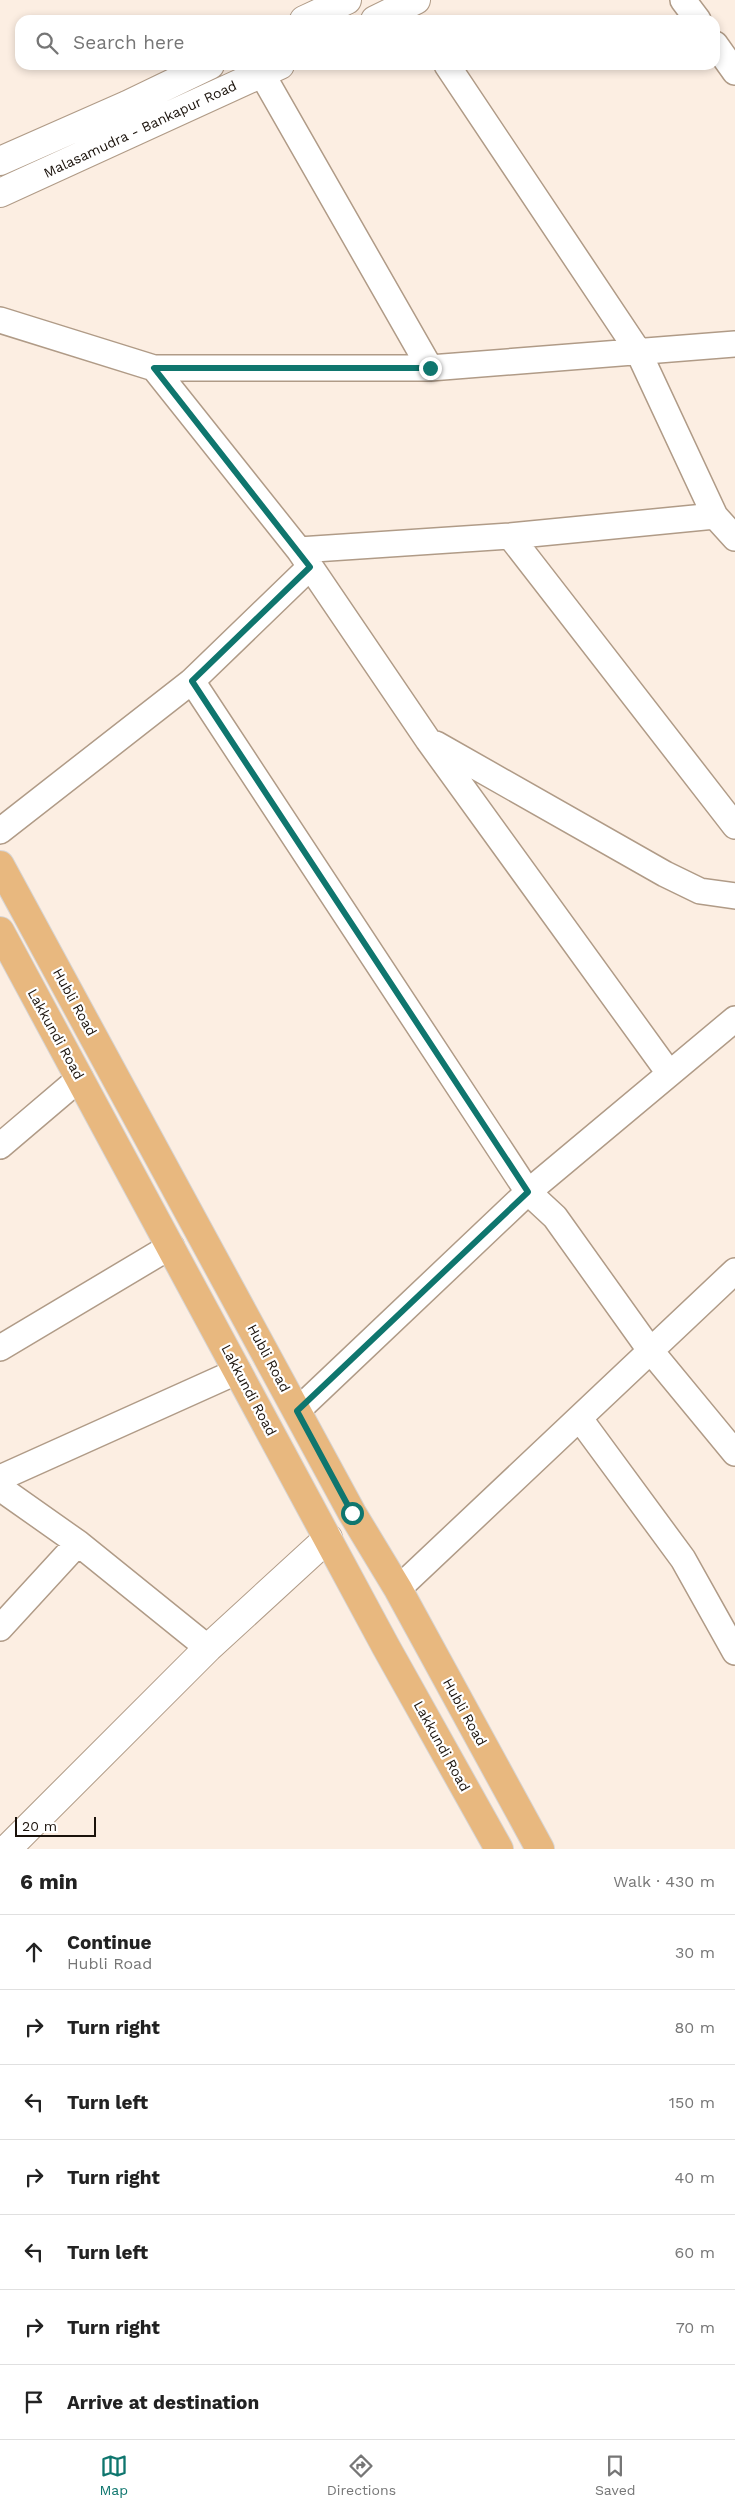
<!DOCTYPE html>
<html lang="en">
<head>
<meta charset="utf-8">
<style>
	:root { --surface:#fff; --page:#f6f6f6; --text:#222; --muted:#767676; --line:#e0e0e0; --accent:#0f766e }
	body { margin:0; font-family:"Work Sans",sans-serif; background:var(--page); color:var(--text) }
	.scale { position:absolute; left:15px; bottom:12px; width:81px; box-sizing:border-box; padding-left:5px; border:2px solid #1a120b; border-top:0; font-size:14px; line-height:18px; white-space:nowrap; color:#1a120b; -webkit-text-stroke:4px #fff; paint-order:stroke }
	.stop { position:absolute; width:15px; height:15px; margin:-11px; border:4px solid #0f766e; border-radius:50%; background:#fff }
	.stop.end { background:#0f766e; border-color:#fff; box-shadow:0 1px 5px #0008 }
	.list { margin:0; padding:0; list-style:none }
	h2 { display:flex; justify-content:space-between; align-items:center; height:65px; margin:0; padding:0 20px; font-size:21px }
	h2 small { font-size:16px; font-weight:400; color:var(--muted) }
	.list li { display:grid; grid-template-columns:32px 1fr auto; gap:15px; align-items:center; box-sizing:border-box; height:75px; padding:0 20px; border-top:1px solid var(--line) }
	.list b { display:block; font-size:19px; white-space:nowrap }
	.list p { margin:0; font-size:16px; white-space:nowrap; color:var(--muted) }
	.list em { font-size:16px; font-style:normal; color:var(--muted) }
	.icon { flex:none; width:28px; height:28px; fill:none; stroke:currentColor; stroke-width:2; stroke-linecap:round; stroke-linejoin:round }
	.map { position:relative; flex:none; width:735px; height:1849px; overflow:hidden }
	.search { position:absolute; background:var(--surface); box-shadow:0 2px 8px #0003; left:15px; right:15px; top:15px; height:55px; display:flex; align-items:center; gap:12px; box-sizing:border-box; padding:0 18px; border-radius:15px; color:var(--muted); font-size:19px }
	.sheet { height:590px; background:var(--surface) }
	nav { display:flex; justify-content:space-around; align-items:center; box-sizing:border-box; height:70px; border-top:1px solid var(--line); background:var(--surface); font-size:14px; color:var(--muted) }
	nav a { display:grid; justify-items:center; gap:2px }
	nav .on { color:var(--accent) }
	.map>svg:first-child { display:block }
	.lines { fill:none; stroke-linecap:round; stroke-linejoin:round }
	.minor-casing { stroke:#b09b87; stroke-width:28 }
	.tertiary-casing { stroke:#b09b87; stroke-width:30 }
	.secondary-casing { stroke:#b09b87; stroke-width:30 }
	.primary-casing { stroke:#d6d4d3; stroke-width:30 }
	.minor { stroke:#fff; stroke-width:25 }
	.tertiary { stroke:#fff; stroke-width:28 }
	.secondary { stroke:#fff; stroke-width:28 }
	.primary { stroke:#e8b87f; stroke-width:28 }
	.route { stroke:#0f766e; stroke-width:6 }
	.labels { text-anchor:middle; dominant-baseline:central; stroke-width:4.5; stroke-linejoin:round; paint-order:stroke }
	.street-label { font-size:14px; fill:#1a120b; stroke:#fff }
</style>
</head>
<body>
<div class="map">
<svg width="735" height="1849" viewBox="0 0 735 1849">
	<rect width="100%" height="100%" fill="#fceee2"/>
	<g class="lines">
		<g class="minor-casing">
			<path id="minor" d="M683,0L698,20
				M715,44L735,72
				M447,65L638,351L715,516L735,538
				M262,74L430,368
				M0,320L154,368H430L735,344
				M154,368L299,550L428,740L669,1073
				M510,536L735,826
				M299,550L510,536L715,516
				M192,681L528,1192L555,1217L650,1350L735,1453
				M436,744L665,874L700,891L735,896
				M0,831L192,681L310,567
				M0,1146L80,1078
				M0,1348L171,1246
				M297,1411L528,1192L735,1019
				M580,1419L683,1559L735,1652
				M0,1478L238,1371
				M0,1488L78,1543L208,1648
				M398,1589L735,1271
				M0,1628L78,1543"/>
		</g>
		<g class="tertiary-casing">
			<path id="tertiary" d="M7,1849L208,1648L328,1538"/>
		</g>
		<g class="secondary-casing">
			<path id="secondary" d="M304,20L347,0
				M375,20L416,0
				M0,161L127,105L210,65
				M0,193L280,65"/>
		</g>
		<g class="primary-casing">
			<path id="primary" d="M0,865L352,1513L398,1589L540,1849
				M0,931L386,1647L499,1849"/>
		</g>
		<use href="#minor" class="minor"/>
		<use href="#tertiary" class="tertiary"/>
		<use href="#secondary" class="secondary"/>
		<use href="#primary" class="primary"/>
	</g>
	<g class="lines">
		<path class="route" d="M352,1513L297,1411L528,1192L192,681L310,567L154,368H430"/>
	</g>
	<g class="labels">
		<g class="street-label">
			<text transform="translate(140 129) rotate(-25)">Malasamudra - Bankapur Road</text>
			<text transform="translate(75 1002) rotate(61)">Hubli Road</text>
			<text transform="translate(56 1034) rotate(61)">Lakkundi Road</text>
			<text transform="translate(269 1358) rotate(62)">Hubli Road</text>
			<text transform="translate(249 1390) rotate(62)">Lakkundi Road</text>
			<text transform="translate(465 1712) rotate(61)">Hubli Road</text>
			<text transform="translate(442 1746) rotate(61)">Lakkundi Road</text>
		</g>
	</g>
</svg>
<div class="scale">20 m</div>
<div class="stop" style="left:352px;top:1513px"></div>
<div class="stop end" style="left:430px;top:368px"></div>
<div class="search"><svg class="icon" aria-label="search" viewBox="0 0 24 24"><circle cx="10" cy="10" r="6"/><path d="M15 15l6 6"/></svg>Search here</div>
</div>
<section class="sheet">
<h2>6 min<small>Walk · 430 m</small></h2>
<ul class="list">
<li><svg class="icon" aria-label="ahead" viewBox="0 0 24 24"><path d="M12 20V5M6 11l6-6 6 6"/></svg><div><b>Continue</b><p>Hubli Road</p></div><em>30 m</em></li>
<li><svg class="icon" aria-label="right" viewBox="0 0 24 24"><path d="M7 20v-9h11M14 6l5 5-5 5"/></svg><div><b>Turn right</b></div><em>80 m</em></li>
<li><svg class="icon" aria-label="left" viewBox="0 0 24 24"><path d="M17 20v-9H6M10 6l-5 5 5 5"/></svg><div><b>Turn left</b></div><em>150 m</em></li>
<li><svg class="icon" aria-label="right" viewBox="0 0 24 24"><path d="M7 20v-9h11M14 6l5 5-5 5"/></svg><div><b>Turn right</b></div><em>40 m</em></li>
<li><svg class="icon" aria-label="left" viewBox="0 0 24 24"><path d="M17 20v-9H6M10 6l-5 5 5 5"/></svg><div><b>Turn left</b></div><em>60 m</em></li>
<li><svg class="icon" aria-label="right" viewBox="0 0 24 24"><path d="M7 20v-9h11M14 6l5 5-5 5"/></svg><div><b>Turn right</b></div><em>70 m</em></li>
<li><svg class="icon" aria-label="arrive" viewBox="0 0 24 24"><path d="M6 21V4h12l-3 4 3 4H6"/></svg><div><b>Arrive at destination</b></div></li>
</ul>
</section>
<nav>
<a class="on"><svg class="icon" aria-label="map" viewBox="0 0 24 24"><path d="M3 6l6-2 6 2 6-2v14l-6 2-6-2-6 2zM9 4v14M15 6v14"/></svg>Map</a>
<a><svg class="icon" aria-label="directions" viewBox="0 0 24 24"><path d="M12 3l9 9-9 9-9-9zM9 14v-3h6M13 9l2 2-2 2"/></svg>Directions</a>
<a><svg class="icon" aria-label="saved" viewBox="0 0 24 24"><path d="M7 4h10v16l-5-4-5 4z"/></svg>Saved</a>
</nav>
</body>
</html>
